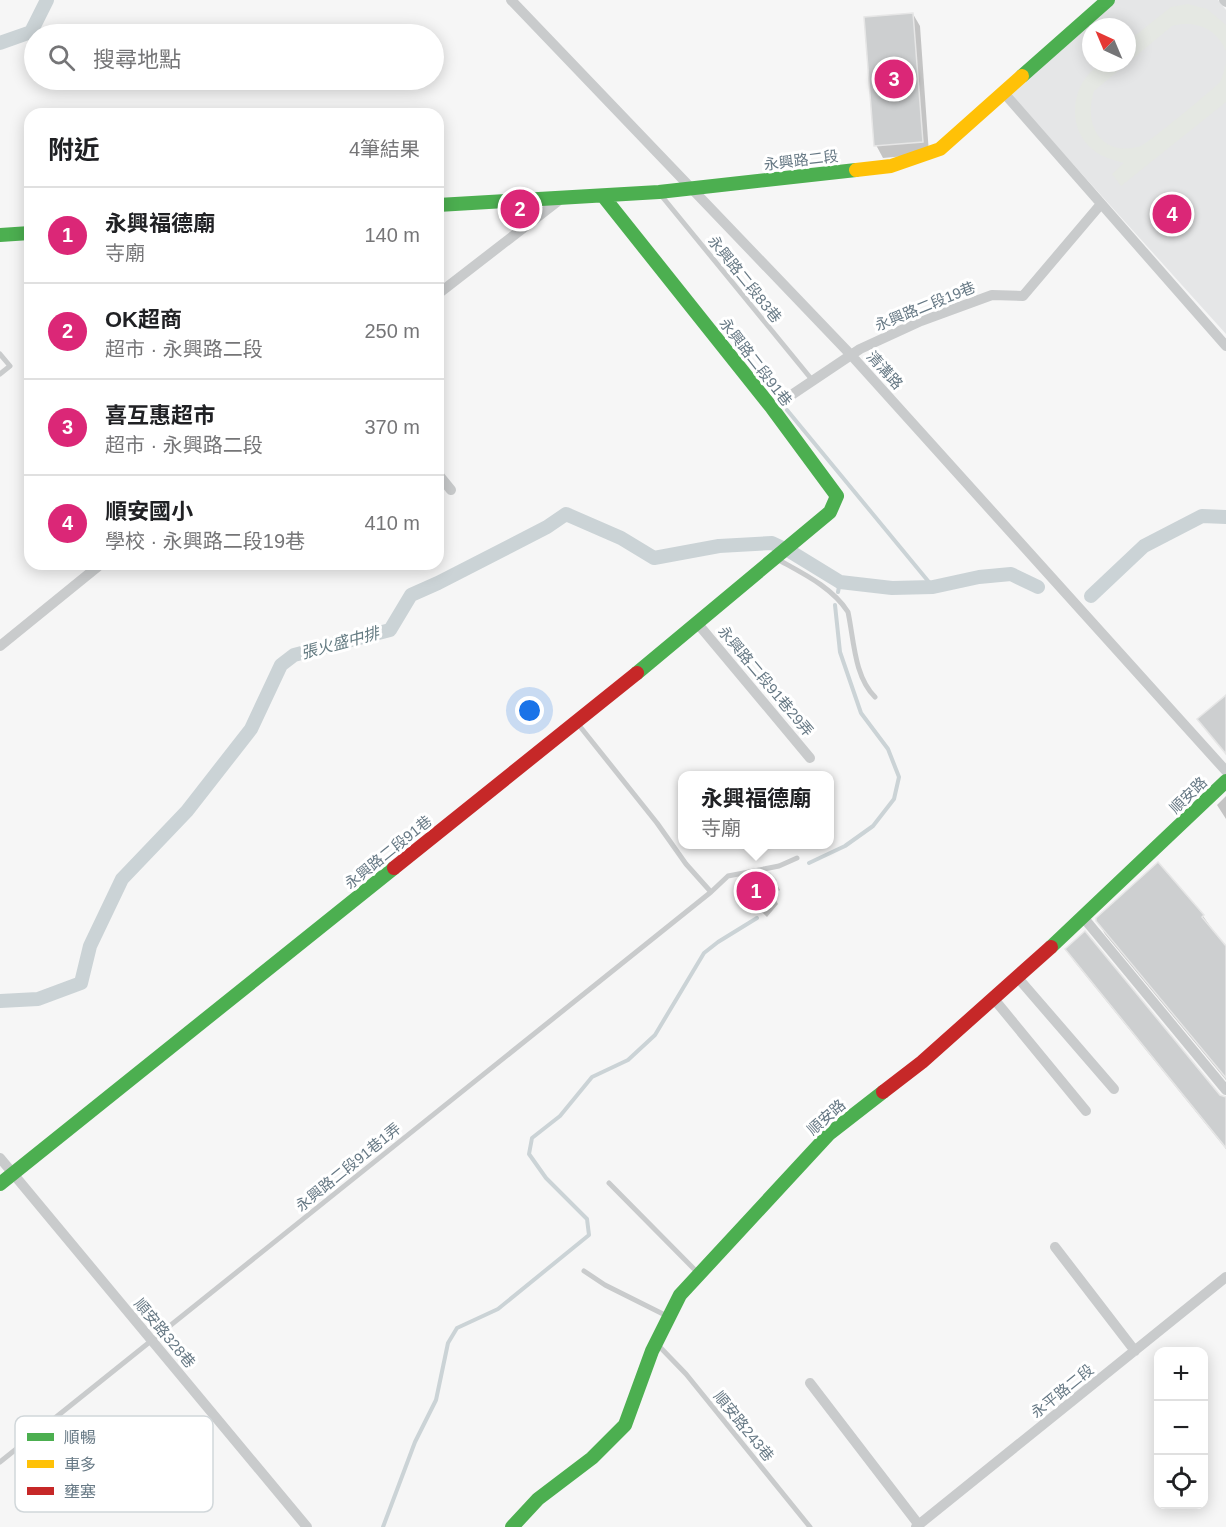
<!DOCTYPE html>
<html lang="zh-TW">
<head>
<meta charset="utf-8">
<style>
	:root { --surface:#fff; --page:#f6f6f6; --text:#202124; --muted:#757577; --line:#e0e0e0; --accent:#db2777 }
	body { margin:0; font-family:Arial,"Noto Sans TC",sans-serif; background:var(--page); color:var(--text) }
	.controls { position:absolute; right:18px; bottom:18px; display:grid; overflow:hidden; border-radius:12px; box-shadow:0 3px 15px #0003 }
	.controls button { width:54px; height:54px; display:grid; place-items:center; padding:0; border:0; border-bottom:2px solid var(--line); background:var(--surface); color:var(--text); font:30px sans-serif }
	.compass { position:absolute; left:1082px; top:18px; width:54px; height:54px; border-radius:50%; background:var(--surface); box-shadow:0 3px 15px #0003; rotate:316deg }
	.you { position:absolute; left:530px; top:711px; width:21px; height:21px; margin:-15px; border:4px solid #fff; border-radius:50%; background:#1a73e8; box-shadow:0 0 0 9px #1a73e833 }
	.badge { display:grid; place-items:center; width:39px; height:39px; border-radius:50%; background:var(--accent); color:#fff; font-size:20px; font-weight:700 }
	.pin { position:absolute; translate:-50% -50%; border:3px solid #fff; box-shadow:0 2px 6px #0006 }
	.popup { position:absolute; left:678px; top:771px; width:156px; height:78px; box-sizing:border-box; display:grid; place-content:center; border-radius:12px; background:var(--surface); filter:drop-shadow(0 2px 4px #0005); font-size:20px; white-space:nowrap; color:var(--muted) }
	.popup b { font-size:22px; color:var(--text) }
	.popup::after { content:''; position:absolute; left:50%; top:100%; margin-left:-12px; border:12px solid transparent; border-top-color:var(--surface) }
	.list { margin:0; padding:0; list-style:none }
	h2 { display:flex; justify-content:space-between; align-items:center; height:78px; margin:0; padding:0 24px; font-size:26px }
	h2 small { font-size:20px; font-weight:400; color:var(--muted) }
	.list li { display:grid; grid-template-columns:39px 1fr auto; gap:18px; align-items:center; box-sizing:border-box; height:96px; padding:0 24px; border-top:2px solid var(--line) }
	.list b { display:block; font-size:22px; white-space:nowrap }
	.list p { margin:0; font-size:20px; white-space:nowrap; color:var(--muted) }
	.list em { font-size:20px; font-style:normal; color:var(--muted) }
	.icon { flex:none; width:33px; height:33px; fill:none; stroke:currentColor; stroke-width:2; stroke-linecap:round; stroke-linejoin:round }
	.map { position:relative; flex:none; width:1226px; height:1527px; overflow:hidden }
	.search { position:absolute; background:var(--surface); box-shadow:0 3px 15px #0003; left:24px; top:24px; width:420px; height:66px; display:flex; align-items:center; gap:15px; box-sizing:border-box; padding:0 21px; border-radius:33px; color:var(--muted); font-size:22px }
	.panel { position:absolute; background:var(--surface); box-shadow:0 3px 15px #0003; left:24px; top:108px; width:420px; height:462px; border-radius:18px }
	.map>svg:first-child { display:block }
	.built { fill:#e5e6e7; fill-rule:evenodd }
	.green { fill:#e5e8e3 }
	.shadow { fill:#0003 }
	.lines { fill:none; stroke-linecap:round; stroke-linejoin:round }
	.stream { stroke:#cbd3d6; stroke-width:4 }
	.canal { stroke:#cbd3d6; stroke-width:14 }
	.building { fill:#cdcfd0; stroke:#e6e6e6; stroke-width:1.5 }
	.lane { stroke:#c9cbcc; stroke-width:5 }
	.street { stroke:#c9cbcc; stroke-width:10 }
	.fast { stroke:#4caf50; stroke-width:14 }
	.slow { stroke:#ffc107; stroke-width:14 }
	.jam { stroke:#c62828; stroke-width:14 }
	.labels { text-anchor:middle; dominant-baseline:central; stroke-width:6; stroke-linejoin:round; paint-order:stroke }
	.street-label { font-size:15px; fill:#677985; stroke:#fff }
	.water-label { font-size:16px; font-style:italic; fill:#637a81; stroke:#fff }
	.key { fill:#fff; stroke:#d1d7da; stroke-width:1.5 }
	.key-label { font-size:16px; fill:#677985 }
</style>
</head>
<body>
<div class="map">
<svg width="1226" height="1527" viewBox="0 0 1226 1527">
	<rect width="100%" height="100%" fill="#f6f6f6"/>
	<path class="built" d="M1114,0H1218L1226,10V334L1010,94ZM1091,27H1127V63H1091Z"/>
	<path class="green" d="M1188,4L1207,9L1226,25V51C1216,28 1196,20 1172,26L1094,91C1083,125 1101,158 1141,146C1147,144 1215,88 1220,82C1223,77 1224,69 1226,64V102L1121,186L1112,174L1124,163C1110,159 1097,156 1087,144C1069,125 1072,88 1092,71C1095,69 1099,64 1103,63C1110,61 1120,63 1127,63V42L1171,7Z"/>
	<path class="shadow" d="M913,14L920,26L929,154L883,158L876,145Z
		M1226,796V819L1217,805Z
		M1158,864L1203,916L1226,949V1080L1105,934L1098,921Z
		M775,881L780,890L773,895L778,904L767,917L745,896L739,887Z
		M1067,949L1219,1096L1226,1099V1149L1074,961Z"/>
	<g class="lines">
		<path class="stream" d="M787,410L933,587
			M838,592L840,582
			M809,863L845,846L873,826L894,799L899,777L888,749L861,713L840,652L835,605
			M383,1527L415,1442L436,1400L448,1343L457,1328L498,1309L589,1235L587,1219L546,1178L529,1154L532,1138L560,1116L592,1077L628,1060L655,1035L704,953L718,942L757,918"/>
		<path class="canal" d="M0,43L31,32L47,0
			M1091,596L1144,546L1202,516L1226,517
			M0,1001L38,999L81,983L90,946L122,879L187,811L251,729L281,665L294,655L390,630L411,595L438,583L547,527L566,514L621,538L654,558L719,546L772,543L791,552L840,582L892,588L933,587L979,577L1011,574L1038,587"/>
	</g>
	<path class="building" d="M913,13L923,142L874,146L864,17Z
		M1226,695V754L1197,719Z
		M1158,862L1204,915L1202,917L1226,946V1078L1096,921V918Z
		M770,873L776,880L768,887L774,894L761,909L738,887L747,877Z
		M1085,931L1220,1095L1226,1097V1148L1065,949Z"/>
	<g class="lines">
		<path class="lane" d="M660,194L813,381
			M0,354L10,366L0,374
			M777,559C802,573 832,587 848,612C854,640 854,676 875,697
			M578,724L657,823L686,864L711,892
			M609,1183L698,1273
			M584,1271L605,1285L667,1316
			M657,1344L686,1374L810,1527
			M0,1462L711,892L728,876L779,866L797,858"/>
		<path class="street" d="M511,0L851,355L1226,771
			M1224,0L1226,2
			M1004,93L1226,346
			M438,294L562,198
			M772,408L860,349L921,321L992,295L1023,296L1101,204
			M438,474L451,490
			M698,624L810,758
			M0,646L101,564
			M1083,917L1226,1090
			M1018,978L1114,1089
			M994,999L1086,1111
			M0,1158L307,1527
			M1055,1247L1135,1351
			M810,1383L919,1525
			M916,1527L1226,1277"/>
		<path class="fast" d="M1022,76L1108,0
			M603,196L772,408L837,496L830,512L637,673
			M438,205L659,192L856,170
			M0,235L30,233
			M1051,947L1226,781
			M0,1184L394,868
			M512,1527L538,1499L592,1458L625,1425L652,1351L680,1295L829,1134L883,1092"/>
		<path class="slow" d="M856,170L891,166L940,149L1022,76"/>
		<path class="jam" d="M394,868L637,673
			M883,1092L922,1062L1051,947"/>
	</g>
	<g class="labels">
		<g class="street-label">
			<text transform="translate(801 160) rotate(-7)">永興路二段</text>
			<text transform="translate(745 279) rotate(51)">永興路二段83巷</text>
			<text transform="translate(925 306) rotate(-22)">永興路二段19巷</text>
			<text transform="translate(756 362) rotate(52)">永興路二段91巷</text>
			<text transform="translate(885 370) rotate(48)">清溝路</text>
			<text transform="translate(766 681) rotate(50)">永興路二段91巷29弄</text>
			<text transform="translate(1188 795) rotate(-44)">順安路</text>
			<text transform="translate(388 852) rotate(-39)">永興路二段91巷</text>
			<text transform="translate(826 1117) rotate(-41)">順安路</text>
			<text transform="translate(348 1167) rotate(-39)">永興路二段91巷1弄</text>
			<text transform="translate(165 1333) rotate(50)">順安路328巷</text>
			<text transform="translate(1062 1391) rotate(-39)">永平路二段</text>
			<text transform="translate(744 1426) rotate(51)">順安路243巷</text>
		</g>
		<g class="water-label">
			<text transform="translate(340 643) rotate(-15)">張火盛中排</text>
		</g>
	</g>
	<rect x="15" y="1416" width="198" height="96" rx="9" class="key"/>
	<rect x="27" y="1433" width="27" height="8" fill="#4caf50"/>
	<rect x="27" y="1460" width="27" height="8" fill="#ffc107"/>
	<rect x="27" y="1487" width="27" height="8" fill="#c62828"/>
	<g class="key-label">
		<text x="64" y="1443">順暢</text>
		<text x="64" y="1470">車多</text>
		<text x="64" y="1497">壅塞</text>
	</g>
</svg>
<div class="controls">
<button>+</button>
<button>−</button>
<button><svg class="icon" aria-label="locate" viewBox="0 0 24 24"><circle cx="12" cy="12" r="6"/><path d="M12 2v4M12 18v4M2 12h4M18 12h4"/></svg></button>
</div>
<svg class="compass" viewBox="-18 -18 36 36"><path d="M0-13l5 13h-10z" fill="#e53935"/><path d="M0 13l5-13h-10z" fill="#757577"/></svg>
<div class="you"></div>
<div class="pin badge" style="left:756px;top:891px">1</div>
<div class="popup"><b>永興福德廟</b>寺廟</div>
<div class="pin badge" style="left:520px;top:209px">2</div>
<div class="pin badge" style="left:894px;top:79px">3</div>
<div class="pin badge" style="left:1172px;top:214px">4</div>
<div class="search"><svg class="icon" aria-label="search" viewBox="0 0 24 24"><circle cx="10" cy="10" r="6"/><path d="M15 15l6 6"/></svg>搜尋地點</div>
<section class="panel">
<h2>附近<small>4筆結果</small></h2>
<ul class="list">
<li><span class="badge">1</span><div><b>永興福德廟</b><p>寺廟</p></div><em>140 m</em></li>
<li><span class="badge">2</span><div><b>OK超商</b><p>超市 · 永興路二段</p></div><em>250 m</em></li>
<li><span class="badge">3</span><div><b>喜互惠超市</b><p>超市 · 永興路二段</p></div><em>370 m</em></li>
<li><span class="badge">4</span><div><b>順安國小</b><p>學校 · 永興路二段19巷</p></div><em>410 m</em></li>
</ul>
</section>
</div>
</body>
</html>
